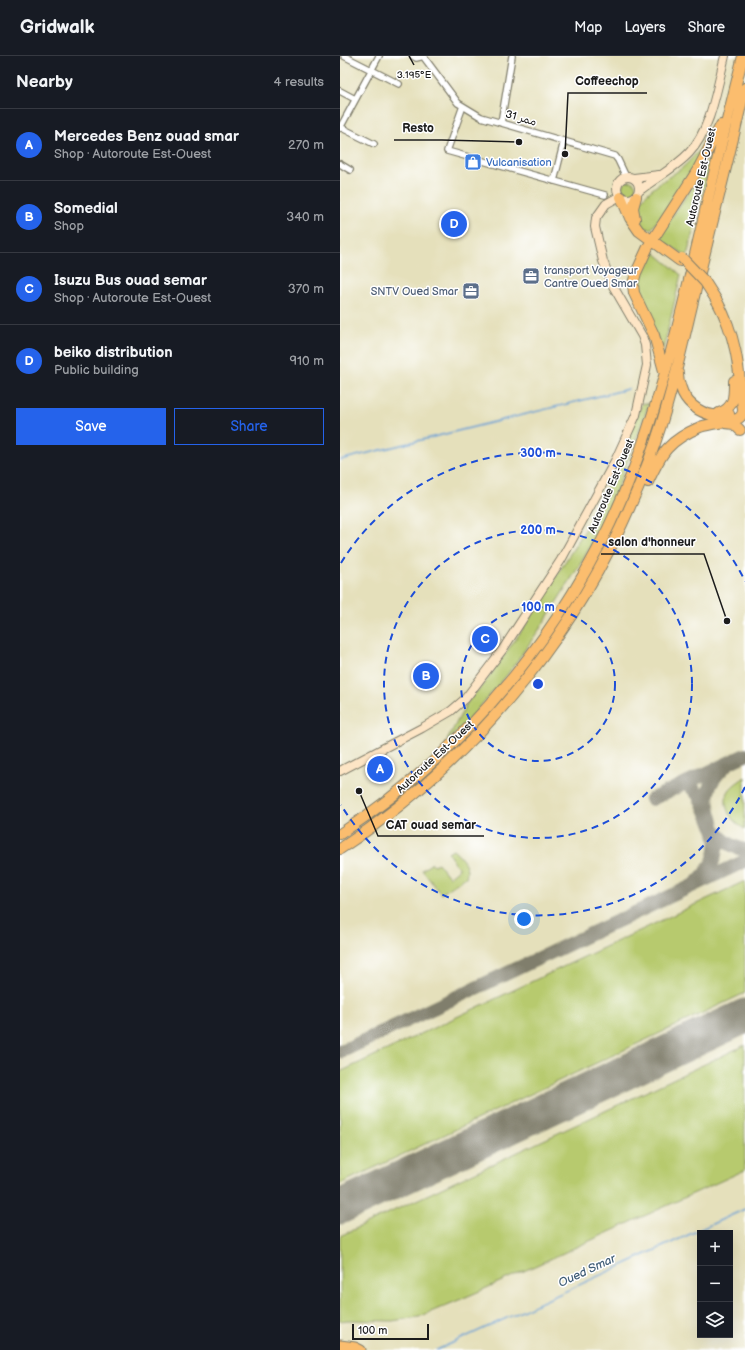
<!DOCTYPE html>
<html lang="en">
<head>
<meta charset="utf-8">
<style>
	:root { --surface:#171b24; --page:#242831; --text:#f1f3f6; --muted:#9ea1a6; --line:#363941; --accent:#2563eb }
	body { margin:0; font-family:"Balsamiq Sans","Playpen Sans Arabic",sans-serif; background:var(--page); color:var(--text) }
	.controls { position:absolute; right:12px; bottom:12px; display:grid; overflow:hidden; border-radius:0px; box-shadow:0 4px 16px #0002 }
	.controls button { width:36px; height:36px; display:grid; place-items:center; padding:0; border:0; border-bottom:1px solid var(--line); background:var(--surface); color:var(--text); font:20px sans-serif }
	.scale { position:absolute; left:12px; bottom:10px; width:77px; box-sizing:border-box; padding-left:4px; border:2px solid #1c1c1c; border-top:0; font-size:11px; line-height:14px; white-space:nowrap; color:#1c1c1c; -webkit-text-stroke:3px #fff; paint-order:stroke }
	.you { position:absolute; left:184px; top:863px; width:14px; height:14px; margin:-10px; border:3px solid #fff; border-radius:50%; background:#1a73e8; box-shadow:0 0 0 6px #1a73e833 }
	.badge { display:grid; place-items:center; width:26px; height:26px; border-radius:50%; background:var(--accent); color:#fff; font-size:13px; font-weight:700 }
	.pin { position:absolute; translate:-50% -50%; border:2px solid #fff; box-shadow:0 1px 4px #0006 }
	.list { margin:0; padding:0; list-style:none }
	h2 { display:flex; justify-content:space-between; align-items:center; height:52px; margin:0; padding:0 16px; font-size:17px }
	h2 small { font-size:13px; font-weight:400; color:var(--muted) }
	.list li { display:grid; grid-template-columns:26px 1fr auto; gap:12px; align-items:center; box-sizing:border-box; height:72px; padding:0 16px; border-top:1px solid var(--line) }
	.list b { display:block; font-size:15px; white-space:nowrap }
	.list p { margin:0; font-size:13px; white-space:nowrap; color:var(--muted) }
	.list em { font-size:13px; font-style:normal; color:var(--muted) }
	.actions { display:flex; gap:8px; padding:12px 16px }
	.actions a { flex:1; padding:9px 0; border:1px solid var(--accent); border-radius:0px; text-align:center; font-size:14px; color:var(--accent) }
	.actions .main { background:var(--accent); color:#fff }
	.icon { flex:none; width:22px; height:22px; fill:none; stroke:currentColor; stroke-width:2; stroke-linecap:round; stroke-linejoin:round }
	.map { position:relative; flex:none; width:405px; height:1294px; overflow:hidden }
	header { display:flex; align-items:center; gap:24px; box-sizing:border-box; height:56px; padding:0 20px; background:var(--surface); border-bottom:1px solid var(--line) }
	header strong { font-size:19px }
	nav { display:flex; gap:22px; margin-inline-start:auto; font-size:14px }
	main { display:flex }
	aside { flex:1; background:var(--surface) }
	.map>svg:first-child { display:block }
	.green { fill:#b7ca6e; stroke:#6a7345 }
	.lines { fill:none; stroke-linecap:round; stroke-linejoin:round }
	.stream { stroke:#669fd5; stroke-width:1.5 }
	.taxiway { stroke:#807e6c; stroke-width:14 }
	.runway { stroke:#807e6c; stroke-width:35 }
	.street-casing { stroke:#807e6c; stroke-width:8 }
	.secondary-casing { stroke:#807e6c; stroke-width:10 }
	.primary-casing { stroke:#807e6c; stroke-width:11 }
	.highway-casing { stroke:#807e6c; stroke-width:12 }
	.street { stroke:#fff; stroke-width:5.5 }
	.secondary { stroke:#fde5c5; stroke-width:8 }
	.primary { stroke:#fbbd6e; stroke-width:9 }
	.highway { stroke:#fbbd6e; stroke-width:10 }
	.highway-bridge-casing { stroke:#807e6c; stroke-width:12; stroke-linecap:butt }
	.highway-bridge { stroke:#fbbd6e; stroke-width:10 }
	.ticks { fill:none; stroke:#1c1c1c; stroke-width:1.5 }
	.ring { fill:none; stroke:#1d4ed8; stroke-width:2; stroke-dasharray:7 5 }
	.labels { text-anchor:middle; dominant-baseline:central; stroke-width:3; stroke-linejoin:round; paint-order:stroke }
	.street-label { font-size:11px; fill:#1c1c1c; stroke:#fff }
	.shop-label { font-size:11px; fill:#366cbe; stroke:#fff; text-anchor:start }
	.service-label { font-size:11px; fill:#4e5e75; stroke:#fff; text-anchor:start }
	.water-label { font-size:12px; font-style:italic; fill:#415e78; stroke:#fff }
	.ticks-label { font-size:10px; text-anchor:middle; fill:#1c1c1c; stroke:#fff; stroke-width:3; stroke-linejoin:round; paint-order:stroke }
	.centre { fill:#1d4ed8; stroke:#fff; stroke-width:2 }
	.ring-label { font-size:12px; text-anchor:middle; font-weight:bold; fill:#1d4ed8; stroke:#fff; stroke-width:3; stroke-linejoin:round; paint-order:stroke }
	.leader { fill:none; stroke:#1c1c1c; stroke-width:1.5 }
	.callout-dot { fill:#1c1c1c; stroke:#fff; stroke-width:1.5 }
	.callout-label { font-size:12px; text-anchor:middle; font-weight:bold; fill:#1c1c1c; stroke:#fff; stroke-width:3; stroke-linejoin:round; paint-order:stroke }
</style>
</head>
<body>
<header>
<strong>Gridwalk</strong>
<nav><a>Map</a><a>Layers</a><a>Share</a></nav>
</header>
<main>
<aside>
<h2>Nearby<small>4 results</small></h2>
<ul class="list">
<li><span class="badge">A</span><div><b>Mercedes Benz ouad smar</b><p>Shop · Autoroute Est-Ouest</p></div><em>270 m</em></li>
<li><span class="badge">B</span><div><b>Somedial</b><p>Shop</p></div><em>340 m</em></li>
<li><span class="badge">C</span><div><b>Isuzu Bus ouad semar</b><p>Shop · Autoroute Est-Ouest</p></div><em>370 m</em></li>
<li><span class="badge">D</span><div><b>beiko distribution</b><p>Public building</p></div><em>910 m</em></li>
</ul>
<div class="actions"><a class="main">Save</a><a>Share</a></div>
</aside>
<div class="map">
<svg width="405" height="1294" viewBox="0 0 405 1294">
	<rect width="100%" height="100%" fill="#fff"/>
	<filter id="ink" filterUnits="userSpaceOnUse"><feTurbulence type="fractalNoise" baseFrequency=".025" numOctaves="2"/><feDisplacementMap in="SourceGraphic" scale="8" xChannelSelector="R" yChannelSelector="G"/><feConvolveMatrix kernelMatrix="1 2 1 2 8 2 1 2 1" color-interpolation-filters="sRGB"/></filter>
	<filter id="wash" filterUnits="userSpaceOnUse"><feTurbulence type="fractalNoise" baseFrequency=".012" numOctaves="4" result="noise"/><feDisplacementMap in="SourceGraphic" scale="16" xChannelSelector="R" yChannelSelector="G"/><feGaussianBlur stdDeviation="0.9" result="paint"/><feColorMatrix in="noise" values="0 0 0 0 0 0 0 0 0 0 0 0 0 0 0 0 0 1.4 0 .05"/><feComposite in="paint" operator="in"/></filter>
	<g filter="url(#wash)">
		<rect width="100%" height="100%" fill="#e5e0bb"/>
		<path class="green" d="M361,93L364,94C348,122 332,149 311,173L304,172C300,168 295,162 296,156C297,140 329,121 341,113C348,107 354,99 361,93Z
			M373,97L347,200L321,184L319,179L351,133Z
			M282 132a7 7 0 1 1 14 0a7 7 0 1 1-14 0Z
			M313,195L341,219L323,294C316,277 295,243 298,226C300,215 307,204 313,195Z
			M302,347L309,348L270,452L244,502L201,571L167,619L130,662L105,688L127,647L146,625L187,567L245,474L278,407Z
			M405,721V773C392,767 379,748 390,733C394,728 400,725 405,721Z
			M113,794C121,801 130,810 126,821L101,838L82,814L92,807L94,809L98,807L109,821L119,813L108,797Z
			M405,825V937L0,1128V1016Z
			M405,989V1114L140,1235L79,1261L52,1265L8,1264L0,1265V1180Z"/>
		<g class="lines">
			<path class="stream" d="M0,404L288,333
				M97,1294L405,1153"/>
			<path class="taxiway" d="M344,728C360,730 366,759 373,771C380,783 392,791 405,794
				M312,743L405,699
				M358,825C364,819 370,813 373,805C389,766 341,746 390,706
				M0,996L405,805"/>
			<path class="runway" d="M0,1151L405,960"/>
		</g>
	</g>
	<g filter="url(#ink)">
		<g class="lines">
			<g class="street-casing">
				<path id="street" d="M4,0L59,28
					M73,0L76,2L84,0
					M83,0L118,47L141,61L275,100L278,104L286,121
					M0,35L15,43
					M123,50L107,95L265,139
					M161,67L172,0
					M0,71L34,88
					M0,72L39,0
					M0,108L10,114
					M214,125L224,85"/>
			</g>
			<g class="secondary-casing">
				<path id="secondary" d="M277 132a11 11 0 1 1 22 0a11 11 0 1 1-22 0Z
					M294,122L319,119
					M299,135C315,122 335,112 349,97C371,74 377,31 385,0
					M0,715L82,672L111,655L125,643L163,593L221,504L275,405L296,359L307,309L305,289L302,280L273,230L263,205L255,171L256,162L266,148L280,140"/>
			</g>
			<g class="primary-casing">
				<path id="primary" d="M0,1289L15,1291L21,1294"/>
			</g>
			<g class="highway-casing">
				<path id="highway" d="M281,141L290,162L299,175L340,205
					M295,163L293,152L296,141
					M324,315L314,279L294,237L293,228L296,217L308,191L357,115L381,69
					M338,317C338,322 339,327 341,332C345,346 359,357 373,359C378,360 384,359 389,358
					M379,357C395,352 394,339 394,325
					M385,367L394,368L400,374
					M308,426C322,396 328,385 360,371C370,367 393,366 399,362C402,360 403,357 403,354C399,314 397,281 377,245
					M0,778C132,691 235,564 292,417C323,336 343,251 362,168C375,112 389,56 403,0
					M0,793C141,700 250,564 309,404C329,351 341,296 354,241C371,171 389,102 405,32"/>
			</g>
			<use href="#street" class="street"/>
			<use href="#secondary" class="secondary"/>
			<use href="#primary" class="primary"/>
			<use href="#highway" class="highway"/>
			<g class="highway-bridge-casing">
				<path id="highway-bridge" d="M342,202L365,226L377,245"/>
			</g>
			<use href="#highway-bridge" class="highway-bridge"/>
		</g>
	</g>
	<path class="ticks" d="M69,0L74,9"/>
	<g class="ring">
		<circle cx="198" cy="628" r="77"/>
		<circle cx="198" cy="628" r="154"/>
		<path d="M405 731A231 231 0 0 1 1 749M1 507A231 231 0 0 1 405 525"/>
	</g>
	<defs>
		<g id="shop-square" transform="scale(0.9)"><rect x="-9" y="-9" width="18" height="18" rx="4" fill="#3f7fe0" stroke="#fff"/><path d="M-5-2.5h2.3a2.7 3.5 0 0 1 5.4 0H5L5.5 6h-11ZM-1.5-2.5h3a1.5 2.3 0 0 0-3 0Z" fill="#fff"/></g>
		<g id="office-square" transform="scale(0.9)"><rect x="-9" y="-9" width="18" height="18" rx="4" fill="#5c6f8a" stroke="#fff"/><path d="M-6-3h4V-5.5h4V-3h4V5H-6ZM-1-4.5V-3h2v-1.5ZM-6 0V1H6V0Z" fill="#fff"/></g>
	</defs>
	<g fill-rule="evenodd">
		<use href="#shop-square" x="133" y="106"/>
		<use href="#office-square" x="191" y="220"/>
		<use href="#office-square" x="131" y="235"/>
	</g>
	<g class="labels">
		<g class="street-label">
			<text transform="translate(181 62) rotate(16)">ممر 31</text>
			<text transform="translate(361 121) rotate(-77)">Autoroute Est-Ouest</text>
			<text transform="translate(271 430) rotate(-67)">Autoroute Est-Ouest</text>
			<text transform="translate(95 701) rotate(-43)">Autoroute Est-Ouest</text>
		</g>
		<g class="shop-label">
			<text x="146" y="106">Vulcanisation</text>
		</g>
		<g class="service-label">
			<text x="204" y="214">transport Voyageur<tspan x="204" dy="13">Cantre Oued Smar</tspan></text>
			<text x="118" y="235" text-anchor="end">SNTV Oued Smar</text>
		</g>
		<g class="water-label">
			<text transform="translate(247 1215) rotate(-25)">Oued Smar</text>
		</g>
	</g>
	<g class="ticks-label">
		<text x="74" y="22">3.195°E</text>
	</g>
	<circle cx="198" cy="628" r="6" class="centre"/>
	<g class="ring-label">
		<text x="198" y="401">300 m</text>
		<text x="198" y="478">200 m</text>
		<text x="198" y="555">100 m</text>
	</g>
	<path class="leader" d="M225 98L228 37H307M179 86L102 84H54M387 565L364 498H261M19 735L38 780H144"/>
	<g class="callout-dot">
		<circle cx="225" cy="98" r="4"/>
		<circle cx="179" cy="86" r="4"/>
		<circle cx="387" cy="565" r="4"/>
		<circle cx="19" cy="735" r="4"/>
	</g>
	<g class="callout-label">
		<text x="267" y="29">Coffeechop</text>
		<text x="78" y="76">Resto</text>
		<text x="312" y="490">salon d'honneur</text>
		<text x="91" y="773">CAT ouad semar</text>
	</g>
</svg>
<div class="controls">
<button>+</button>
<button>−</button>
<button><svg class="icon" aria-label="layers" viewBox="0 0 24 24"><path d="M12 4l9 5-9 5-9-5zM3 14l9 5 9-5"/></svg></button>
</div>
<div class="scale">100 m</div>
<div class="you"></div>
<div class="pin badge" style="left:40px;top:713px">A</div>
<div class="pin badge" style="left:86px;top:620px">B</div>
<div class="pin badge" style="left:145px;top:583px">C</div>
<div class="pin badge" style="left:114px;top:168px">D</div>
</div>
</main>
</body>
</html>
